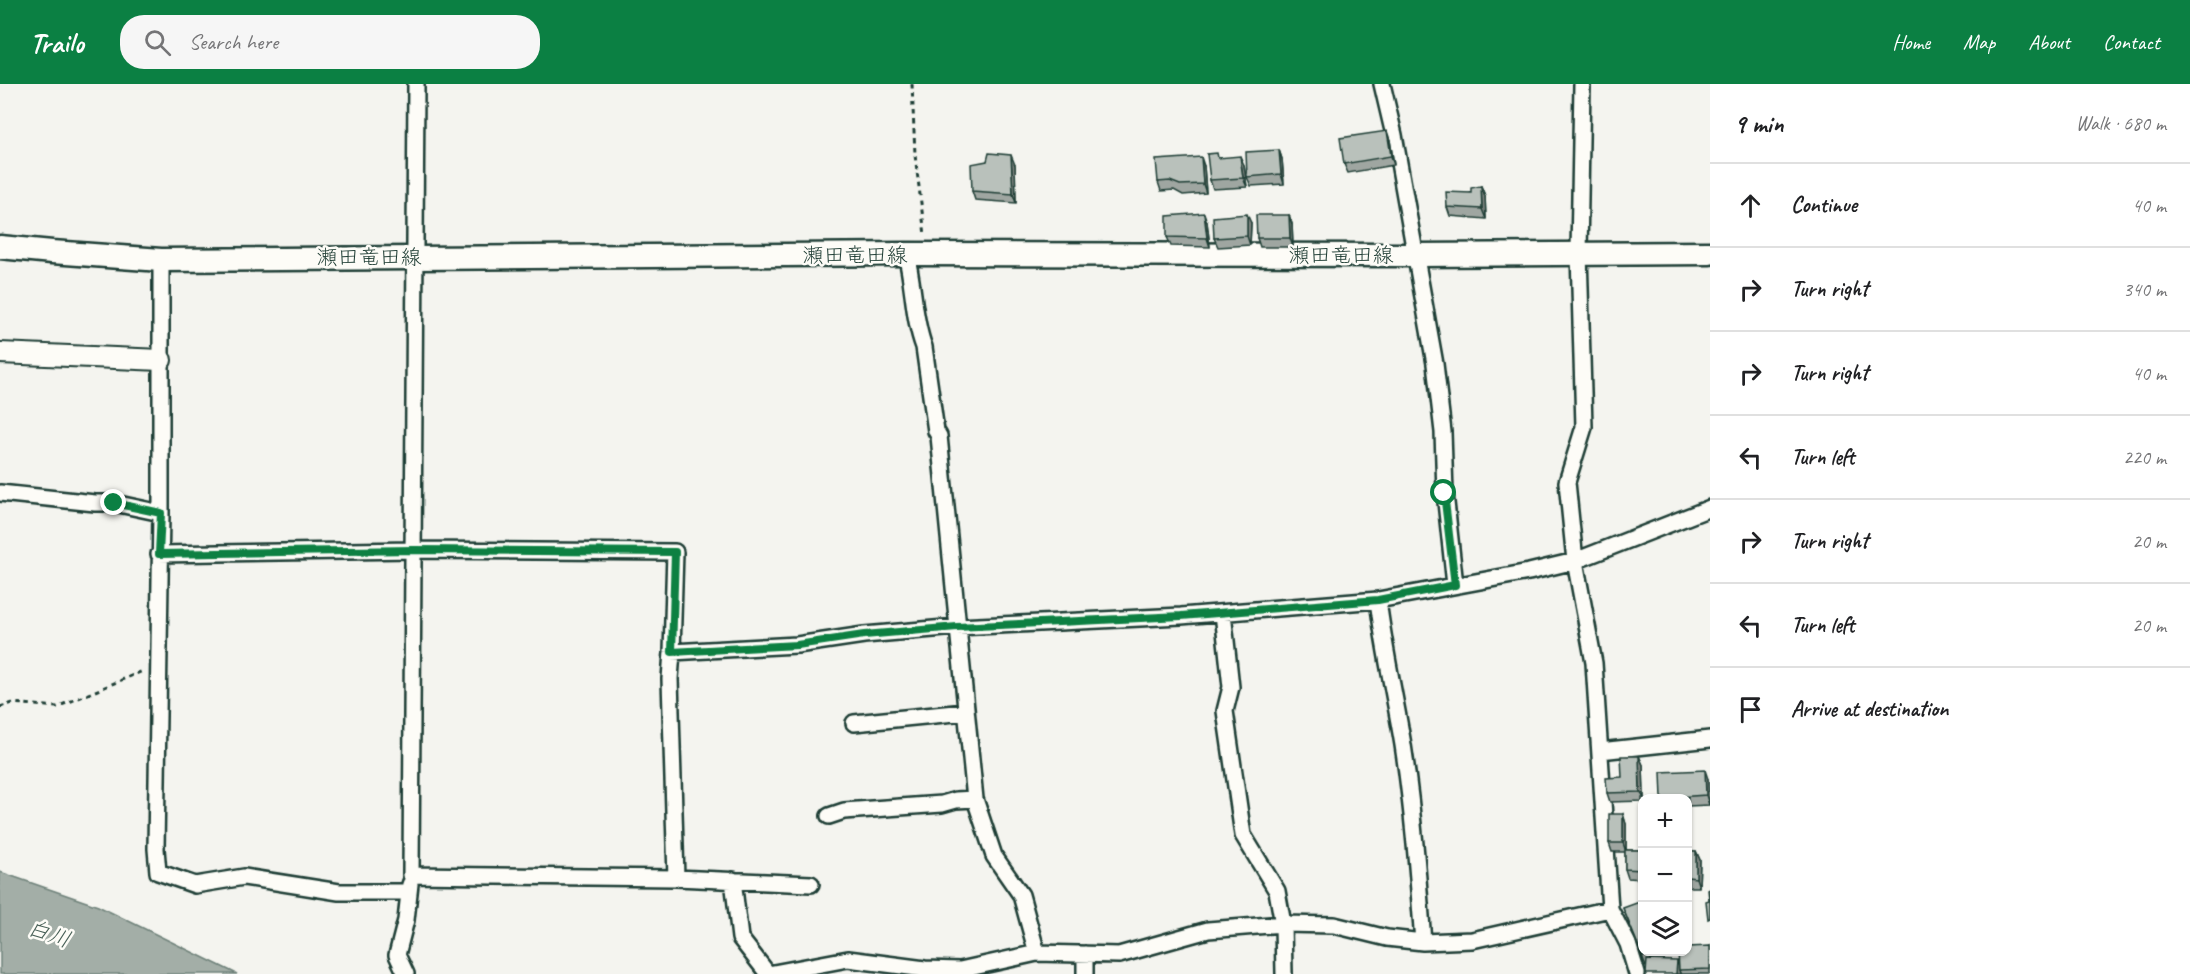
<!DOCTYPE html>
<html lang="en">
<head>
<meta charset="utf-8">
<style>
	:root { --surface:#fff; --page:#f6f6f6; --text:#202124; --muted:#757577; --line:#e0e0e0; --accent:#0b8043 }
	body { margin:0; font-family:Caveat,"Klee One",sans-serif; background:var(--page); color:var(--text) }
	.controls { position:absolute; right:18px; bottom:18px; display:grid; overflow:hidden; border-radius:12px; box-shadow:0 2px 4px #0004 }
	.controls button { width:54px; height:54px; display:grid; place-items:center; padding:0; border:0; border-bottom:2px solid var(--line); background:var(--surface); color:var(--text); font:30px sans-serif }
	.stop { position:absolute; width:18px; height:18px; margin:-14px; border:4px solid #0b8043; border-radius:50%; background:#fff }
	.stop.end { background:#0b8043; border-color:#fff; box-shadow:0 2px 6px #0008 }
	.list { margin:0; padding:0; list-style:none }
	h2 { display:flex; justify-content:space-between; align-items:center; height:78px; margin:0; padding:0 24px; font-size:26px }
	h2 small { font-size:20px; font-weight:400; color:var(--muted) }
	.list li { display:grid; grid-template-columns:39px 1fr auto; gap:18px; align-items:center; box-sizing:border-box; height:84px; padding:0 24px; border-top:2px solid var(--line) }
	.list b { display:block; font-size:22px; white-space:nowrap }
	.list em { font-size:20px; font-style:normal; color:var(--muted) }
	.icon { flex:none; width:33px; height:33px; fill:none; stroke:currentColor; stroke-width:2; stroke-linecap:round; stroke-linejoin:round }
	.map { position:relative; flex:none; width:1710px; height:890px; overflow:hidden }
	header { display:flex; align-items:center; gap:36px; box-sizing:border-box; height:84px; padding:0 30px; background:var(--accent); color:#fff }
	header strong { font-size:28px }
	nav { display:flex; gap:33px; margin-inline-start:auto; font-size:21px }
	.search { width:420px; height:54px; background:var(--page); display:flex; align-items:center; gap:15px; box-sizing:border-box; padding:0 21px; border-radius:24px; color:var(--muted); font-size:22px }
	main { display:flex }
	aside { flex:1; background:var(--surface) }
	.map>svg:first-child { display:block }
	.water { fill:#a3aea7; stroke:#6e8179; stroke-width:1.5 }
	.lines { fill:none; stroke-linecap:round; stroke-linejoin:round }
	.minor-casing { stroke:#1f3d34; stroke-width:20 }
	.tertiary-casing { stroke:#1f3d34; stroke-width:24 }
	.secondary-casing { stroke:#1f3d34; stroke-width:27 }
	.path { stroke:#1f3d34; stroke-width:3; stroke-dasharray:4.5 4.5; stroke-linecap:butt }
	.minor { stroke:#fdfcf7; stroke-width:15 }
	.tertiary { stroke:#fdfcf7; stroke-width:20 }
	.secondary { stroke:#fdfcf7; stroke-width:22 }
	.wall { fill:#9fa6a1; stroke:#1f3d34; stroke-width:1.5 }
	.shaded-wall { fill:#828783; stroke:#1f3d34; stroke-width:1.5 }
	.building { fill:#b9c1bb; stroke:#1f3d34; stroke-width:1.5 }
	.route { stroke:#0b8043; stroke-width:8 }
	.labels { text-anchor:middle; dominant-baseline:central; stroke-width:5; stroke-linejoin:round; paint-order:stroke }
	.street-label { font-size:21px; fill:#1f3d34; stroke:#fdfcf7 }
	.water-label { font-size:22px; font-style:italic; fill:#475f56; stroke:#fdfcf7 }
</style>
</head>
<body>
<header>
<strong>Trailo</strong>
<div class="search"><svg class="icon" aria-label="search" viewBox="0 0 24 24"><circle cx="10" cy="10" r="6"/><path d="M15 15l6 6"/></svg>Search here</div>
<nav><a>Home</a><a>Map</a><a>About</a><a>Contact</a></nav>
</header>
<main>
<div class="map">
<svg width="1710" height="890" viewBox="0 0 1710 890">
	<rect width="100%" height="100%" fill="#f4f4ef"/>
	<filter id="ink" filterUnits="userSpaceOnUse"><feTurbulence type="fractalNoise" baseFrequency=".0167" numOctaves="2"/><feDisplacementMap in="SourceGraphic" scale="12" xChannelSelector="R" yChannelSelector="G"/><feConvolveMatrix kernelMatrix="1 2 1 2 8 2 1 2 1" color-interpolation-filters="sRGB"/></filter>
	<g filter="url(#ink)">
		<path class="water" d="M0,788L98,822L237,890H0Z"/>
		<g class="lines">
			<g class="minor-casing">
				<path id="minor" d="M416,0L411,791L676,794L811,800
					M1382,0L1394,51L1435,280L1443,348L1445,409L1455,501
					M1582,0L1579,169L1584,343L1567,398L1575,477L1594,579L1610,825L1628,860L1637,890
					M906,170C914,201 913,234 924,263L936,347L939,352L975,715L994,772L1021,811L1037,869
					M161,176V429L156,765L158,788L195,801L244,793L339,808H409
					M0,409L95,419H114L161,429
					M159,470L414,466L675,468L672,568L670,595L676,794
					M1378,516C1384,565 1395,613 1403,661C1413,726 1418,792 1423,858
					M1223,529L1231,603L1225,627L1243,751L1277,807L1283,840L1284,890
					M672,568L797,561L864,551L957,543L1181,532L1378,516L1529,488L1575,477L1710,424
					M854,639L965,628
					M1600,667L1710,655
					M829,732L844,727L942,720L956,716L975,715
					M733,796L740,854L768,890L848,875L925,885L960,886L1037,869L1119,871L1208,846L1283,840L1334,841L1387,854L1423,858L1472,856L1610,825
					M1085,870V890
					M406,890L397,871L406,836L410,800"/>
			</g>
			<g class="tertiary-casing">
				<path id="tertiary" d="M0,269L161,276"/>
			</g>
			<g class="secondary-casing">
				<path id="secondary" d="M0,163L52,168L161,176L906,170L1416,171L1710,169"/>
			</g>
			<path class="path" d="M912,0L915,71L925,151
				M0,623L13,619L57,623L143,587"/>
			<use href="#minor" class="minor"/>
			<use href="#tertiary" class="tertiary"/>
			<use href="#secondary" class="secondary"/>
		</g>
		<path class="wall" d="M1390,56L1394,81L1348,89L1344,80Z
			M1279,66L1282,75L1284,100L1251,102L1247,93Z
			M1218,74L1244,81L1247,103L1213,105L1210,96Z
			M987,77L1015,81L1016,119L975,116L972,107Z
			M1204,82L1206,109L1183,111L1174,106L1161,107L1158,98Z
			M1481,102L1485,112L1486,135L1450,132L1447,123Z
			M1289,131L1292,140L1293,163H1260L1257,154Z
			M1207,138L1210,163L1171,162L1167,153Z
			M1251,139L1250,161L1218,163L1214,154Z
			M1639,672L1643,681L1644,714H1642V717L1610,718L1607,709L1622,693Z
			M1708,695L1709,721L1688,722V714H1662Z
			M1623,730L1626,740V766H1642V795L1628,794L1625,785V768H1612L1609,759Z
			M1688,767H1696L1700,776L1699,803H1688Z
			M1623,824L1642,867H1656L1649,870L1651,876L1679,883L1710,862V890H1680V889L1646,883Z"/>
		<path class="shaded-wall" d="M1387,47L1390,56L1394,81L1391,72Z
			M1279,66L1282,75L1284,100L1281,90Z
			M1011,71L1015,81L1016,119L1013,110Z
			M1240,72L1244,81L1247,103L1243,94Z
			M1201,73L1204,82L1206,109L1203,100Z
			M1481,102L1485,112L1486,135L1482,125Z
			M1204,129L1207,138L1210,163L1207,154Z
			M1247,130L1251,139L1250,161L1247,152Z
			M1289,131L1292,140L1293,163L1290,154Z
			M1639,672L1643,681L1644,714L1640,708Z
			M1705,686L1708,695L1709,721L1706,711Z
			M1623,730L1626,740V768L1623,759Z
			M1696,767L1700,776L1699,803L1696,794Z
			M1677,877L1680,886H1679L1680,890H1676Z"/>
		<path class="building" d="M1387,47L1391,72L1344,80L1340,54Z
			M1279,66L1281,90L1247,93L1246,68Z
			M989,69L1011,71L1013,110L972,107L971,80L987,77Z
			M1217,69L1218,74L1240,72L1243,94L1210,96L1207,70Z
			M1201,73L1203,100L1180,101L1170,97L1158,98L1156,76Z
			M1481,102L1482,125L1447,123L1446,108L1471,109V104Z
			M1204,129L1207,154L1167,153V132Z
			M1247,130V152L1214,154L1213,133Z
			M1256,131H1289L1290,154H1257Z
			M1621,672H1639L1640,708L1607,709L1606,694L1622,693Z
			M1705,686L1706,711L1678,713V714H1662L1661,688Z
			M1609,730H1623V759H1609Z
			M1625,766H1642V786L1625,785Z
			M1688,767H1696V794L1688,793Z
			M1710,805V834L1708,835L1706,817L1709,816L1708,806Z
			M1642,817V867H1648L1649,871L1643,873L1623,824Z
			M1710,862V885L1679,886L1678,867H1688V863Z
			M1647,876L1677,877L1676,890H1646Z"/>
	</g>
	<g class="lines" filter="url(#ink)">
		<path class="route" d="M114,419L161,429L159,470L414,466L675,468L672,568L797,561L864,551L957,543L1181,532L1378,516L1455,501L1444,409"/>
	</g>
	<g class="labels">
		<g class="street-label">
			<text x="855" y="171">瀬田竜田線</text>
			<text x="1341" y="171">瀬田竜田線</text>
			<text x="369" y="173">瀬田竜田線</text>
		</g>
		<g class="water-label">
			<text transform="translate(49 850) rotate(19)">白川</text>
		</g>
	</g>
</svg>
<div class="controls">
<button>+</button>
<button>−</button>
<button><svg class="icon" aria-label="layers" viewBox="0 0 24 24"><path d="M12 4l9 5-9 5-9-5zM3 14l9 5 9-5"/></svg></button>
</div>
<div class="stop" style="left:1444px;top:409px"></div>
<div class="stop end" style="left:114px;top:419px"></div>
</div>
<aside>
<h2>9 min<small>Walk · 680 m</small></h2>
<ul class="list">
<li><svg class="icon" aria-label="ahead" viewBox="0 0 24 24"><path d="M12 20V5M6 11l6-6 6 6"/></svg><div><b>Continue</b></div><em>40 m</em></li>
<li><svg class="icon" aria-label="right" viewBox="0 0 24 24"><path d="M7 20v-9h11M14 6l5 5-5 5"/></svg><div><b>Turn right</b></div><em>340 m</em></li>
<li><svg class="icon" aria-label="right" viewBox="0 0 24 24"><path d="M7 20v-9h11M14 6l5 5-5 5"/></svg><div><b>Turn right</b></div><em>40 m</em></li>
<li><svg class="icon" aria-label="left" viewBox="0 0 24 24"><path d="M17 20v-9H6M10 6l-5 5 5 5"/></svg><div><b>Turn left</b></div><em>220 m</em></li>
<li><svg class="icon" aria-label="right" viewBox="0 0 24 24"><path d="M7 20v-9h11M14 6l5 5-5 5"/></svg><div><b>Turn right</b></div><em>20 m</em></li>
<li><svg class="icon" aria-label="left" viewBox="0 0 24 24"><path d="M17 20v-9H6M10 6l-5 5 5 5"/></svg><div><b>Turn left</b></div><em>20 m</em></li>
<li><svg class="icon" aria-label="arrive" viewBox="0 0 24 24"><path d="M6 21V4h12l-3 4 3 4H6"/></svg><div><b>Arrive at destination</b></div></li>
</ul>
</aside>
</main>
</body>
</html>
